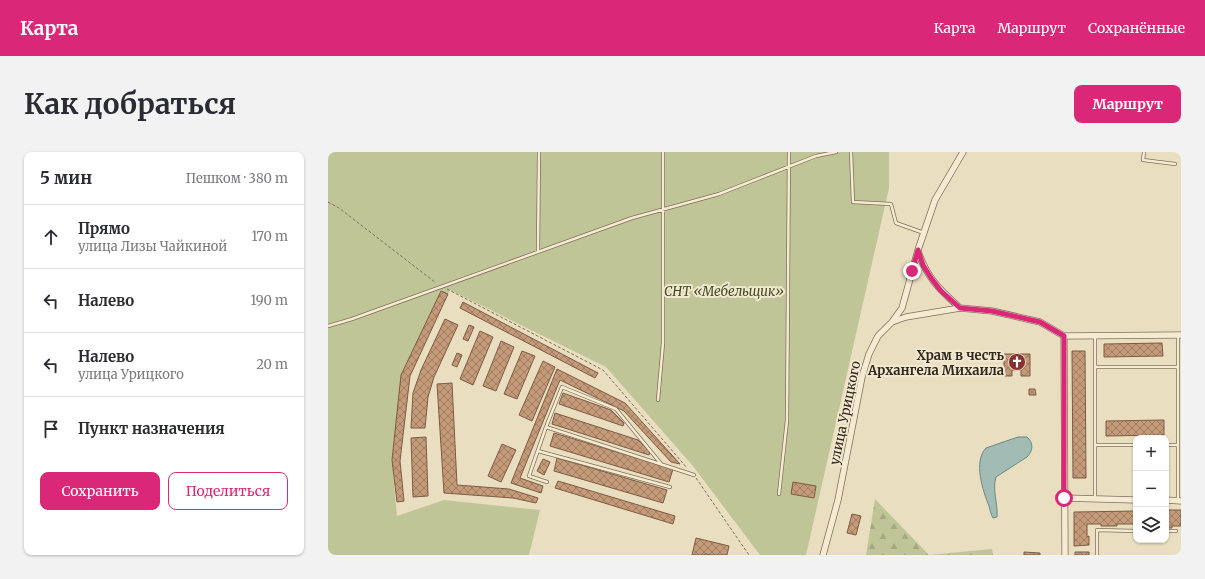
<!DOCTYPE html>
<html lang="ru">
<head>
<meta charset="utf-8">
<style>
	:root { --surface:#fff; --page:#f2f2f3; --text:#2b2b33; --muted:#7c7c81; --line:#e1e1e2; --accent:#db2777 }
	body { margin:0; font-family:Merriweather,serif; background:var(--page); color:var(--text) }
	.controls { position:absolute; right:12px; bottom:12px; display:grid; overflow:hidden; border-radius:8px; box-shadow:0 1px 3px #0004 }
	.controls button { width:36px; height:36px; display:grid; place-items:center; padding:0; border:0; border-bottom:1px solid var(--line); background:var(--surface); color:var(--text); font:20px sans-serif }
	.stop { position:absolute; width:12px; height:12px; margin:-9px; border:3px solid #db2777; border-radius:50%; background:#fff }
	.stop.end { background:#db2777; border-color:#fff; box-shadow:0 1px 4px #0008 }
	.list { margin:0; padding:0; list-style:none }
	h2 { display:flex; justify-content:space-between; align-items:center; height:52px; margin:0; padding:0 16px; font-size:17px }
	h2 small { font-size:13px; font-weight:400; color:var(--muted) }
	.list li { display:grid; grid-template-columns:26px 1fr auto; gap:12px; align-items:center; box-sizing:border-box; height:64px; padding:0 16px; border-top:1px solid var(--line) }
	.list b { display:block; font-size:15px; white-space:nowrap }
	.list p { margin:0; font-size:13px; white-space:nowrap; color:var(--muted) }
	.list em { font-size:13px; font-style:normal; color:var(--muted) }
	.actions { display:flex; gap:8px; padding:12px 16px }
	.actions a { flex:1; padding:9px 0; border:1px solid var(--accent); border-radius:8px; text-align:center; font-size:14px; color:var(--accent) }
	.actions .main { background:var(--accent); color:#fff }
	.icon { flex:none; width:22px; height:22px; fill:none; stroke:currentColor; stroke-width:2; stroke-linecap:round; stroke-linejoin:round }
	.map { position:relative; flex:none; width:853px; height:403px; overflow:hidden; border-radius:8px }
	header { display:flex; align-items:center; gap:24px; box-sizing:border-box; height:56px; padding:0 20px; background:var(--accent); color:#fff }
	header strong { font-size:19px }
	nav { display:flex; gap:22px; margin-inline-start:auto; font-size:14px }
	.intro { display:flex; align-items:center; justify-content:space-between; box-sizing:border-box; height:96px; padding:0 24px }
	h1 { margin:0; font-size:28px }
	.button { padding:10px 18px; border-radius:8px; background:var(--accent); color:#fff; font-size:14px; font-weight:700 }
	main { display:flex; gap:24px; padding:0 24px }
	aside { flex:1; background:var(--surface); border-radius:8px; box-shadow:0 1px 3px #0004 }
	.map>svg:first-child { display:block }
	.green { fill:#bfc596 }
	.forest { fill:url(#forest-firs) }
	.water { fill:#a3bbb5; stroke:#6b8882 }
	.building { fill:url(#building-cross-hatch); stroke:#7d5b42 }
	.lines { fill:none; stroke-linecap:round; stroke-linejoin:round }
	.lane-casing { stroke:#806f5a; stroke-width:4 }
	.street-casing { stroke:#806f5a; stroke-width:7 }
	.path { stroke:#806f5a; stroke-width:1; stroke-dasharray:3 2; stroke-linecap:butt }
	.lane { stroke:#f5ebd2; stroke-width:2.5 }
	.street { stroke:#f5ebd2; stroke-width:5.5 }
	.route { stroke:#db2777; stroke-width:5 }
	.labels { text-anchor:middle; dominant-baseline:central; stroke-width:4; stroke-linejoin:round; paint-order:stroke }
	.park-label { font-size:13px; font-style:italic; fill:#414c25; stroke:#f1e8cf }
	.poi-label { font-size:13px; font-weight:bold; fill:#31271d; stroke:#f1e8cf; text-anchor:end }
	.street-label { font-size:13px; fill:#31271d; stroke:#f1e8cf }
</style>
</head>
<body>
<header>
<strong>Карта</strong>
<nav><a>Карта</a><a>Маршрут</a><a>Сохранённые</a></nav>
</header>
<div class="intro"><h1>Как добраться</h1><a class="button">Маршрут</a></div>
<main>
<aside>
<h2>5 мин<small>Пешком · 380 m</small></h2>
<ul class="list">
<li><svg class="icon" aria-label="ahead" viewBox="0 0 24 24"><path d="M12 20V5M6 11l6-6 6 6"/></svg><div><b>Прямо</b><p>улица Лизы Чайкиной</p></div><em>170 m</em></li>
<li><svg class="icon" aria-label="left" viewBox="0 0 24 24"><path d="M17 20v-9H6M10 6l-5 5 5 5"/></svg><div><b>Налево</b></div><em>190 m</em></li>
<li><svg class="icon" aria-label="left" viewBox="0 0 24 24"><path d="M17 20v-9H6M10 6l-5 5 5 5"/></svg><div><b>Налево</b><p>улица Урицкого</p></div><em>20 m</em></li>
<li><svg class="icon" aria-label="arrive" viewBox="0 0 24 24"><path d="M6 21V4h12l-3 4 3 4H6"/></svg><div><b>Пункт назначения</b></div></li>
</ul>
<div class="actions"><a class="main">Сохранить</a><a>Поделиться</a></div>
</aside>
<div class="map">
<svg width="853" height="403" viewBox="0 0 853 403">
	<defs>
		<pattern id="forest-firs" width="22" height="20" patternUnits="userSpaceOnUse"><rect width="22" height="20" fill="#bfc596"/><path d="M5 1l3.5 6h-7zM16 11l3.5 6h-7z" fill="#a5a981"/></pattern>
		<pattern id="building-cross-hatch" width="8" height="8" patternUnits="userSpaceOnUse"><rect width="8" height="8" fill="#c49a79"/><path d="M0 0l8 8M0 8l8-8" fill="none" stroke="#a07e63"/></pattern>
	</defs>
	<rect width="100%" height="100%" fill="#e9dec0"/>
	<path class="green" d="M0,0H561V36L478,403H432L365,314L278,215L122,138L76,224L65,322L69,364L116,348L212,358L201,403H0Z"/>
	<path class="forest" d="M547,347L601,403L664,397L665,403H538Z"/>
	<path class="water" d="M690,285H699C706,291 705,299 699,305L668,325C664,338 670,351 669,365L665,366C663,363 662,358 661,354C655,339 645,310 658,296Z"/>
	<path class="building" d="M113,139L120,142L82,224L72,309L76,349L69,350L64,308L73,223Z
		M135,150L270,221L267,226L132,156Z
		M117,167L130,173L106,225L100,245L97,276H83L85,241L93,218Z
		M141,173L146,175L140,189L135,187Z
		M152,179L165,185L145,233L132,227Z
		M173,189L186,195L168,239L155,234Z
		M834,191L835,204L776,205V192Z
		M194,199L207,204L189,247L176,242Z
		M744,199H757L758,326H745Z
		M129,201L134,203L129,215L124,213Z
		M676,202H702V224H693V218H684V224H676Z
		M215,209L227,215L204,269L191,263Z
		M229,217L297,251L352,312L343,310L296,259L232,228L192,326L215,334L213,341L183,331Z
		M124,231L129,333L181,337L210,346L208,351L185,346L116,341L109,232Z
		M701,237H707L708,243H701Z
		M235,241L283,258L296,271L295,274L231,252Z
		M227,261L310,288L322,300L321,303L224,272Z
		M836,268V283L778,284V269Z
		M226,281L345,317L341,330L222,294Z
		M98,285L100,344L85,345L83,286Z
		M174,292L188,298L173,330L160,324Z
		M229,306L339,338L335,351L226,319Z
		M215,307L222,310L216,323L209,319Z
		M230,329L347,364L345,372L227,336Z
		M465,330L488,334L486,346L463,342Z
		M838,358H853V374H844V376H838Z
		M808,359V374H806V372H789V374H773V372H759V385L761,384V393L746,394V360Z
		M524,362L533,364L528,383L519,381Z
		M368,386L401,394L399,403H384L377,402V403H364Z
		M696,400L712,401V403H696Z
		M747,400H761V403H747Z"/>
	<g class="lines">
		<g class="lane-casing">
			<path id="lane" d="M523,0L525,50L563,52L568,71L596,81
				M816,0L815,8L847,12
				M210,99L211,0
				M0,174L24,167L304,66L391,42L488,4L508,0
				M767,215H850
				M330,248L335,191V0
				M218,275L366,323
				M767,293H808
				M838,293H850
				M210,299L342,335
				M219,330L201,324L218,275L234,235L288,257L334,313
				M451,342L459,268L461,0
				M767,347V184
				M850,348V183
				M838,379H848
				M769,403V378L808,379"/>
		</g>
		<g class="street-casing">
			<path id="street" d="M590,99C599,126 611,137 632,156
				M564,170L578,165L632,156L664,159L712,170L736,184L853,183
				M736,184L737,403
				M736,346L808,348
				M838,348L853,349
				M495,403L510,348L534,225L541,202L550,184L564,170L574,156L590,98L607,48L635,0"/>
		</g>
		<path class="path" d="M0,50L11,56L108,131
			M119,137L275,218L359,316
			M368,326L421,403"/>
		<use href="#lane" class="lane"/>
		<use href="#street" class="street"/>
	</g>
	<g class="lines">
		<path class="route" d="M584,119L590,98L595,113L603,126L613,139L632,156L664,159L712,170L736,184V346"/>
	</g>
	<defs>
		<g id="church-disc" transform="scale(0.9)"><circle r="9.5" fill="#893130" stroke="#f1e8cf"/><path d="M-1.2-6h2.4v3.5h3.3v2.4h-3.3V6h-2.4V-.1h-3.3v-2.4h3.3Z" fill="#fff"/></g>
	</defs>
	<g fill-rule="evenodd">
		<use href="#church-disc" x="689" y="210"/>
	</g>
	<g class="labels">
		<g class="park-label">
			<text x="396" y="139">СНТ «Мебельщик»</text>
		</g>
		<g class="poi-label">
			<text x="676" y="203">Храм в честь<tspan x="676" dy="15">Архангела Михаила</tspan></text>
		</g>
		<g class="street-label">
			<text transform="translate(517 261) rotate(-78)">улица Урицкого</text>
		</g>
	</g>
</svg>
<div class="controls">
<button>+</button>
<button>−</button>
<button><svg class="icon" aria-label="layers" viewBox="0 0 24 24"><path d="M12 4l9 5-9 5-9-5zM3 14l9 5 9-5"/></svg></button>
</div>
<div class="stop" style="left:736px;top:346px"></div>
<div class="stop end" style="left:584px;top:119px"></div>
</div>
</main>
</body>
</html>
